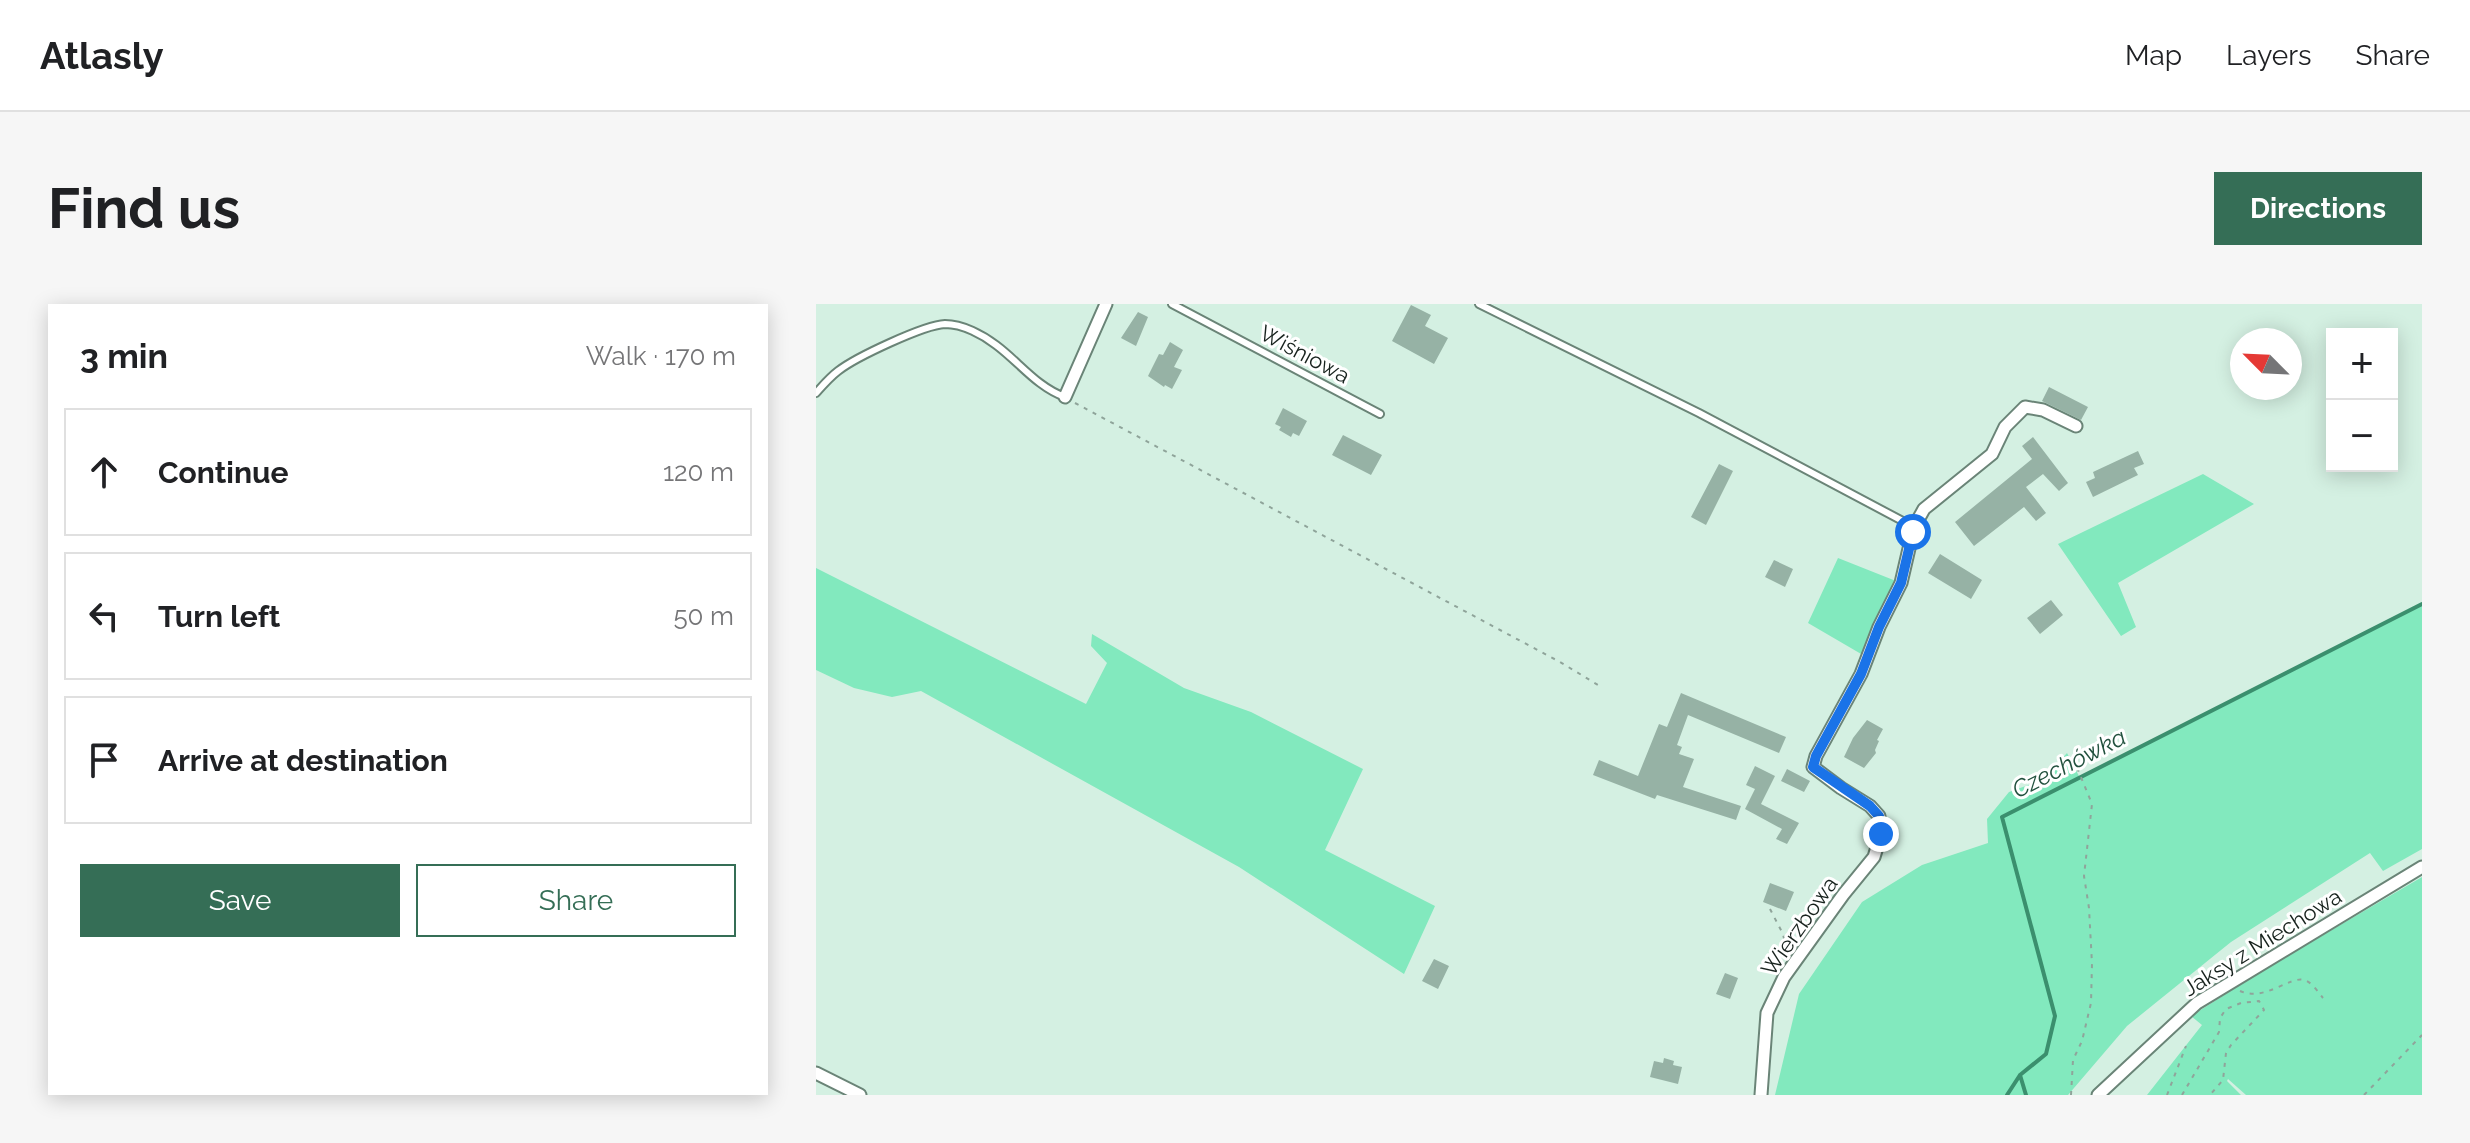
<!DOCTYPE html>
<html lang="en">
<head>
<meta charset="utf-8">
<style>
	:root { --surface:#fff; --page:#f6f6f6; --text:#202124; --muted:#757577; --line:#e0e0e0; --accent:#356e56 }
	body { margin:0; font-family:Raleway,sans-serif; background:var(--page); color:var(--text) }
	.controls { position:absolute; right:24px; top:24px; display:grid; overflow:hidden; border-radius:0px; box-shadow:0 4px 20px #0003 }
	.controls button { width:72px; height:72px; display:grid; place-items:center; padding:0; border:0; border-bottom:2px solid var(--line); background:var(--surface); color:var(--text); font:40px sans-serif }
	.compass { position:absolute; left:1414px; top:24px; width:72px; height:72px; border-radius:50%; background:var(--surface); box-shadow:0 4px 20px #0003; rotate:294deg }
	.stop { position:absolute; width:24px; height:24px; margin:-18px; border:6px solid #1a73e8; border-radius:50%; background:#fff }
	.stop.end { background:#1a73e8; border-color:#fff; box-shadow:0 2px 8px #0008 }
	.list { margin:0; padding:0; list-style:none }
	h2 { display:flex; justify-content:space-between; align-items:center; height:104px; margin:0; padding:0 32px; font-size:34px }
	h2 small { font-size:26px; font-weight:400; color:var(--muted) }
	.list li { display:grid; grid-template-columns:52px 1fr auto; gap:24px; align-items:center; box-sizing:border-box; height:128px; margin:0 16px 16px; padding:0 16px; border:2px solid var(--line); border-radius:0px }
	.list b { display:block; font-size:30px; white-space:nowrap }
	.list em { font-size:26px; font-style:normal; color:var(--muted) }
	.actions { display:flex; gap:16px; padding:24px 32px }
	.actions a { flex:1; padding:18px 0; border:2px solid var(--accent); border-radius:0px; text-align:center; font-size:28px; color:var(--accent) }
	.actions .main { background:var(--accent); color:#fff }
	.icon { flex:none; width:44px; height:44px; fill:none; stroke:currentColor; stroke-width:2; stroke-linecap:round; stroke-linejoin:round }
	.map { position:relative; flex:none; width:1606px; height:791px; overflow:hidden; border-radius:0px }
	header { display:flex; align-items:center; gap:48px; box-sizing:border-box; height:112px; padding:0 40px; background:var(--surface); border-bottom:2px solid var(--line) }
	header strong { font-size:38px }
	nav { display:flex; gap:44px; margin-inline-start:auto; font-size:28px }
	.intro { display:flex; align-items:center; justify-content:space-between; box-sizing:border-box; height:192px; padding:0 48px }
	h1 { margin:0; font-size:56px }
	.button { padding:20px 36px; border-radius:0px; background:var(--accent); color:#fff; font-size:28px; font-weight:700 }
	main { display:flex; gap:48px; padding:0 48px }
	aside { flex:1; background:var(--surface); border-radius:0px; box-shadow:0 4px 20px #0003 }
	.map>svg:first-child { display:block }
	.green { fill:#82e9be }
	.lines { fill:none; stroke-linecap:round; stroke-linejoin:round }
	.stream { stroke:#3b8f6e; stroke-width:4 }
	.building { fill:#96b2a5 }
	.service-casing { stroke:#6a8477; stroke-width:10 }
	.minor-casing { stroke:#6a8477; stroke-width:15 }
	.path { stroke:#8fa49a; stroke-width:2; stroke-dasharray:4 6; stroke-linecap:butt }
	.service { stroke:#fff; stroke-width:6 }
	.minor { stroke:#fff; stroke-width:11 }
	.route { stroke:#1a73e8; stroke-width:10 }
	.labels { text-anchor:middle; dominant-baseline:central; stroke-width:6; stroke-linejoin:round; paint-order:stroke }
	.street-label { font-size:22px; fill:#17221d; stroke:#fff }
	.water-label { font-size:24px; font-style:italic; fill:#22513e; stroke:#fff }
</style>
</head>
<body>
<header>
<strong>Atlasly</strong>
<nav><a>Map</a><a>Layers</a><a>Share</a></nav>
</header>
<div class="intro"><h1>Find us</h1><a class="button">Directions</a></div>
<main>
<aside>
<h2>3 min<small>Walk · 170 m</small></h2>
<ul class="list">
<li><svg class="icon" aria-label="ahead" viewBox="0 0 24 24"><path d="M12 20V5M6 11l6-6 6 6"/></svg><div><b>Continue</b></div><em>120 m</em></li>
<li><svg class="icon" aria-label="left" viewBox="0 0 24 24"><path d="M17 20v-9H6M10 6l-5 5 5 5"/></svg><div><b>Turn left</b></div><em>50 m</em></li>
<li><svg class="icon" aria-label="arrive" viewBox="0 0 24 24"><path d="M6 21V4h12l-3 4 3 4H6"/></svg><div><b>Arrive at destination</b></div></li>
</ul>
<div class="actions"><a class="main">Save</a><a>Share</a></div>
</aside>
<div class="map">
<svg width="1606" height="791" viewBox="0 0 1606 791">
	<rect width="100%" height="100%" fill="#d4f0e2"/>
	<path class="green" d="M1387,170L1438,200L1302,279L1320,323L1305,332L1242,240Z
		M1022,254L1085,279L1052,354L992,319Z
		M0,264L270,400L291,359L275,342L276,330L368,384L435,408L547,465L509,546L619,602L588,670L423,563L105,387L76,393L38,384L0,366Z
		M1606,300V545L1567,567L1554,549L1415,638L1311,722L1252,791H959L983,690L1046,598L1106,561L1172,539L1171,515L1193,488L1226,476L1251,449L1264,474Z
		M1606,573V791H1430L1412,775L1411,777L1425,791H1331L1386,721L1375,712L1451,664Z"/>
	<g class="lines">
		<path class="stream" d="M1204,771L1210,791
			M1191,791L1204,771L1230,750L1239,712L1186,513L1606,300"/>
	</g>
	<path class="building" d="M595,1L615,11L609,22L632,34L618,60L576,37Z
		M322,8L332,13L320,42L305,34Z
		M354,38L367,46L358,63L366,66L356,85L349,81L348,83L332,72L343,50L347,51Z
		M1233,83L1272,103L1265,116L1226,97Z
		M467,104L491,117L483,132L477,129L475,133L463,126L465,123L459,120Z
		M527,131L566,151L555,171L516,151Z
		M1217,133L1252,179L1243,187L1227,170L1210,183L1230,209L1220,217L1208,203L1158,242L1139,218L1216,155L1206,142Z
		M1322,147L1328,160L1318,164L1322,171L1277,193L1270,178L1279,174L1277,168Z
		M903,160L917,167L890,221L875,213Z
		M1124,250L1166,276L1155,295L1112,269Z
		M958,256L977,265L969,283L949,273Z
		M1235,296L1247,311L1224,330L1211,314Z
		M865,389L970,433L963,449L872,411L861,441L866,443L863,450L878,455L867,483L925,502L920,516L841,491L839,495L777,471L783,456L822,472L843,420L851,423Z
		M1051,416L1067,425L1061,436L1063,437L1059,446L1060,449L1048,464L1028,453L1037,434Z
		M939,462L959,472L945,500L983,519L971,540L960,535L966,525L929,505L939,485L930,481Z
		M971,465L994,477L988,488L965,477Z
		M954,579L978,588L970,607L947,598Z
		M618,655L633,662L622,685L606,677Z
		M909,669L922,674L914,695L900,690Z
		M848,754L858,757L857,761L866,763L862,780L834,773L838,757L847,759Z"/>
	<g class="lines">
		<g class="service-casing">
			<path id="service" d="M356,0L564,110
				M663,0L883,109L1098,223
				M0,89C7,81 14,73 22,67C40,53 108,21 129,20C147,20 167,31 180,41C203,58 221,83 249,93"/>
		</g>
		<g class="minor-casing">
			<path id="minor" d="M249,93L290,0
				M0,769L44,791
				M945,791L951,709L968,673L1027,591L1058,553L1065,530L1063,512L1054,502L1025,484L997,463L1000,452L1045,370L1063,323L1085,279L1098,223L1108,205L1176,150L1189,123L1209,103L1227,106L1260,122
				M1282,791L1381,699L1606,563"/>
		</g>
		<path class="path" d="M259,99L744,358L782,381
			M954,605L967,630L971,648
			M1424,687C1449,698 1473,672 1488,676C1496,678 1502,688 1507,694
			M1255,791L1257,756L1266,737L1275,699L1276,660L1273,604L1268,572L1276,500L1262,466
			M1351,791L1370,742
			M1366,791L1403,728L1404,714L1410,705L1425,699L1443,697L1448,706L1415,741L1410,749L1407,776L1394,791
			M1548,791L1606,731"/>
		<use href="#service" class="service"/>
		<use href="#minor" class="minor"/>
	</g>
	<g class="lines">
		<path class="route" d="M1065,530L1063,512L1054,502L997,463L1000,452L1045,370L1063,323L1085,279L1097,228"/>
	</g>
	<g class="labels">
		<g class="street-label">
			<text transform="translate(489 50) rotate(28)">Wiśniowa</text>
			<text transform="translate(983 622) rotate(-55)">Wierzbowa</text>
			<text transform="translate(1446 638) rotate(-32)">Jaksy z Miechowa</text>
		</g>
		<g class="water-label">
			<text transform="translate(1253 459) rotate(-27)">Czechówka</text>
		</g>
	</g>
</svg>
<div class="controls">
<button>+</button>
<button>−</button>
</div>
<svg class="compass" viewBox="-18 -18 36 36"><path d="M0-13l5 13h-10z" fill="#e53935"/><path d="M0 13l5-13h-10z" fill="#757577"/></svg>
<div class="stop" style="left:1097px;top:228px"></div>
<div class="stop end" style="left:1065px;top:530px"></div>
</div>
</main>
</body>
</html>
